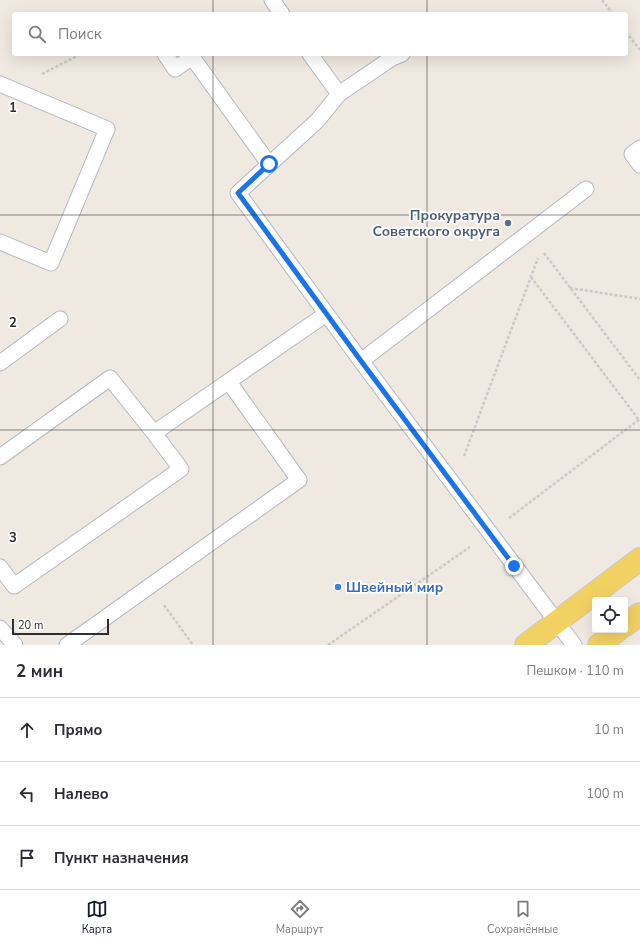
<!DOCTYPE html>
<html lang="ru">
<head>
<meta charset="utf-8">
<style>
	:root { --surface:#fff; --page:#f2f2f3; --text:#2b2b33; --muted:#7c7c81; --line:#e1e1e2; --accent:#111827 }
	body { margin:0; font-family:"Nunito Sans",sans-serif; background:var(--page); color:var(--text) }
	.controls { position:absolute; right:12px; bottom:12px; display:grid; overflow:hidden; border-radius:4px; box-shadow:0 4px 16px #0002 }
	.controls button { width:36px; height:36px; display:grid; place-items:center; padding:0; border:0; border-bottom:1px solid var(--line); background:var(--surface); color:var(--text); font:20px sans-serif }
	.scale { position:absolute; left:12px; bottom:10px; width:97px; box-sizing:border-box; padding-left:4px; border:2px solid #2e2e2e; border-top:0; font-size:11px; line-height:14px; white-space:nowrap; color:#2e2e2e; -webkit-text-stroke:3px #fff; paint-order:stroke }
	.stop { position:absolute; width:12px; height:12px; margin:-9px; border:3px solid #1a73e8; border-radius:50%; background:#fff }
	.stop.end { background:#1a73e8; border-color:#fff; box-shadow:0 1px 4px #0008 }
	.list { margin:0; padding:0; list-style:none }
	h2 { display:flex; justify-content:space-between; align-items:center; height:52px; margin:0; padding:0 16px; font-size:17px }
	h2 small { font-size:13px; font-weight:400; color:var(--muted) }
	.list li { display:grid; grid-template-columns:26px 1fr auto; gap:12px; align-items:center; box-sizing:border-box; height:64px; padding:0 16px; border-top:1px solid var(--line) }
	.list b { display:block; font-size:15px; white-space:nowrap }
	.list em { font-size:13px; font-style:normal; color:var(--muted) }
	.icon { flex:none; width:22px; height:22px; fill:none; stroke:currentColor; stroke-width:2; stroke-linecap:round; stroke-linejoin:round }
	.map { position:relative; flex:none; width:640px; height:645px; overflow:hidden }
	.search { position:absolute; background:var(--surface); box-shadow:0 4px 16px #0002; left:12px; right:12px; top:12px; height:44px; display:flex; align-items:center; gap:10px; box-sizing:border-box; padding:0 14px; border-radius:4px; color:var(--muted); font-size:15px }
	.sheet { height:244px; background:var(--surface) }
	nav { display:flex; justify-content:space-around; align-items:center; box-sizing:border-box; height:56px; border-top:1px solid var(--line); background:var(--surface); font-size:11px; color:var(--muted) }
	nav a { display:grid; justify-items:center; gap:2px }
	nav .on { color:var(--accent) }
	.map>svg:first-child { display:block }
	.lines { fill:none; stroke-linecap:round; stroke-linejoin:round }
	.service-casing { stroke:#b4b7c1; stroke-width:17 }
	.primary-casing { stroke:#c9c9c9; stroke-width:24 }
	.path { stroke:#c9c9c9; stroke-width:2.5; stroke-dasharray:3 2; stroke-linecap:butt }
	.service { stroke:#fff; stroke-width:15 }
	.primary { stroke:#f2d163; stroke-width:22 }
	.route { stroke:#1a73e8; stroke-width:5 }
	.grid { fill:none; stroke:#2e2e2e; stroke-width:1; stroke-opacity:0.55 }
	.service-dot { fill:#5c6f8a; stroke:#fff; stroke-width:1.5 }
	.shop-dot { fill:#3f7fe0; stroke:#fff; stroke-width:1.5 }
	.labels { text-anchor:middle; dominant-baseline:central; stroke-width:3.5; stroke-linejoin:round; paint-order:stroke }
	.service-label { font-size:14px; font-weight:bold; fill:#4e5e75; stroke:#fff; text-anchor:end }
	.shop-label { font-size:14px; font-weight:bold; fill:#366cbe; stroke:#fff; text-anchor:start }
	.grid-label { font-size:13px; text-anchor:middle; font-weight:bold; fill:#2e2e2e; stroke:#fff; stroke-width:3.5; stroke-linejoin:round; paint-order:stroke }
</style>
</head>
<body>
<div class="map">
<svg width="640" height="645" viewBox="0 0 640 645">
	<rect width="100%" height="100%" fill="#efe9e1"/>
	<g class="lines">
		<g class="service-casing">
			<path id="service" d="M272,0L282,14
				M165,54L175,69L192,57L269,164
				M310,54L339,94
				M402,54L392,58L339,94L317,121L238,193L361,361L574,645
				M0,84L107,129L51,263L0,242
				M640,148L632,154L640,165
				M361,361L586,189
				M0,363L60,319
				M154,433L326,314
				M0,457L110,378L154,433L181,469L14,586L0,567
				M0,628L15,645
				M67,645L299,480L229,382"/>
		</g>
		<g class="primary-casing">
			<path id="primary" d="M625,625L640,614
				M526,645L640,559
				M599,645L618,630"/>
		</g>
		<path class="path" d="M602,0L613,14
			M626,32L640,50
			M42,74L81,54
			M544,253L640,380
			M531,277L639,420
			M570,288L640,299
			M464,456L538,258
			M509,518L640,419
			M164,605L193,645
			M328,645L470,547"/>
		<use href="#service" class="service"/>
		<use href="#primary" class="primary"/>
	</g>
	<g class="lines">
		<path class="route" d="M269,164L238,193L361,361L514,566"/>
	</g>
	<path class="grid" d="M213,0V14M427,0V14M213,54V645M427,54V645M0,215H640M0,430H640"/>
	<circle class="service-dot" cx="508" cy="223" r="4"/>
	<circle class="shop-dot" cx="338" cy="587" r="4"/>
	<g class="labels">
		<g class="service-label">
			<text x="500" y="215">Прокуратура<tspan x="500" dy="16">Советского округа</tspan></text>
		</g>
		<g class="shop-label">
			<text x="346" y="587">Швейный мир</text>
		</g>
	</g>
	<g class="grid-label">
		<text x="13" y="112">1</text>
		<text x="13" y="327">2</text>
		<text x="13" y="542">3</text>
	</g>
</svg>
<div class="controls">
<button><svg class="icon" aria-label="locate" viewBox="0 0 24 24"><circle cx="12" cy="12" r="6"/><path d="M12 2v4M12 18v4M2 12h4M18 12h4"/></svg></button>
</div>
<div class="scale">20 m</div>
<div class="stop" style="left:269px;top:164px"></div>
<div class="stop end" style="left:514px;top:566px"></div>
<div class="search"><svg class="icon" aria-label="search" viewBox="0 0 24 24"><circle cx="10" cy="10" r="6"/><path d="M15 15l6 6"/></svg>Поиск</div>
</div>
<section class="sheet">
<h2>2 мин<small>Пешком · 110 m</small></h2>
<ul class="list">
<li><svg class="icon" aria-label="ahead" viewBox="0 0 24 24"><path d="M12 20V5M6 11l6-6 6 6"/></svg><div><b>Прямо</b></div><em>10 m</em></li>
<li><svg class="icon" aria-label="left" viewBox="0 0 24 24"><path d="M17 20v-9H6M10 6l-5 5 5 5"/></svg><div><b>Налево</b></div><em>100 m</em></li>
<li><svg class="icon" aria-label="arrive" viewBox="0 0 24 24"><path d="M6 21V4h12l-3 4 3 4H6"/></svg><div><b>Пункт назначения</b></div></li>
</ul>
</section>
<nav>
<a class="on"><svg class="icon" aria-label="map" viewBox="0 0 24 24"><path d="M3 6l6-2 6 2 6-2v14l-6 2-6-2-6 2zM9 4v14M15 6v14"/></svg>Карта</a>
<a><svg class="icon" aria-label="directions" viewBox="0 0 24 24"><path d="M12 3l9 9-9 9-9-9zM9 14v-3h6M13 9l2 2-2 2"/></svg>Маршрут</a>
<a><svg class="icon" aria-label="saved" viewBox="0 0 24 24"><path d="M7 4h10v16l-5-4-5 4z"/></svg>Сохранённые</a>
</nav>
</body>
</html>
